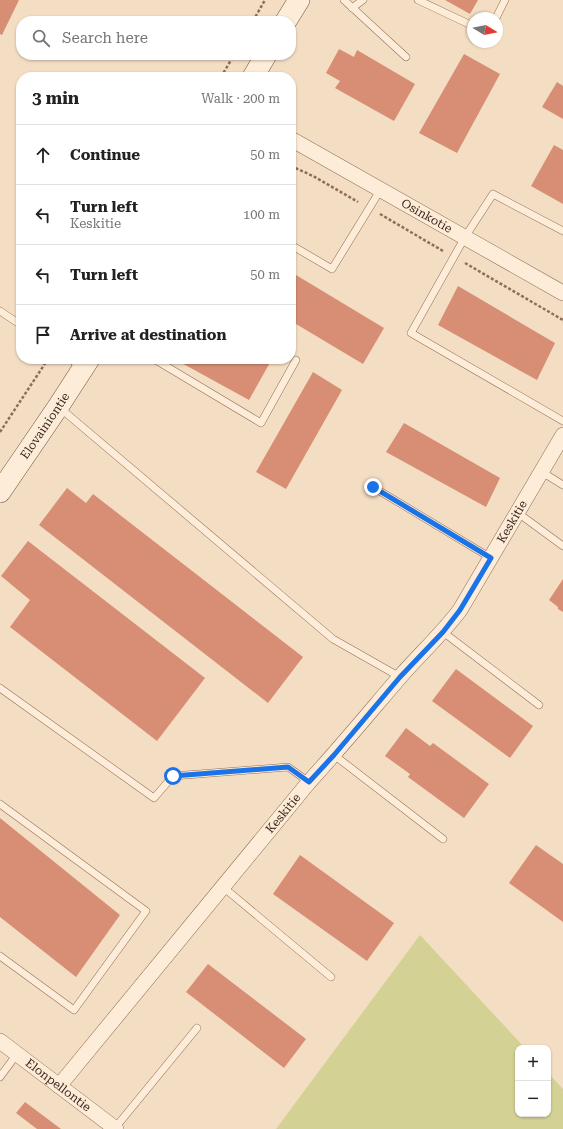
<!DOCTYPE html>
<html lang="en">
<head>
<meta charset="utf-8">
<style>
	:root { --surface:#fff; --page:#f6f6f6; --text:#222; --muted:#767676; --line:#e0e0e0 }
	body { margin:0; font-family:"Roboto Serif",serif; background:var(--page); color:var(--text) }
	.controls { position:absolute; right:12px; bottom:12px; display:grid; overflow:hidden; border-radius:8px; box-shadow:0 1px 3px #0004 }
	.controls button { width:36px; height:36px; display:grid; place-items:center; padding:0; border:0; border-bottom:1px solid var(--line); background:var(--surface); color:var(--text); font:20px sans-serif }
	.compass { position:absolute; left:467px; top:12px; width:36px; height:36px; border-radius:50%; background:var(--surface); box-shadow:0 1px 3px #0004; rotate:100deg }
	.stop { position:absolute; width:12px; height:12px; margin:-9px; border:3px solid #1a73e8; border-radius:50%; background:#fff }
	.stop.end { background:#1a73e8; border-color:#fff; box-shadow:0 1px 4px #0008 }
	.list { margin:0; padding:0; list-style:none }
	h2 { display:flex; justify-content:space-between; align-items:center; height:52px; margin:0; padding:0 16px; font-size:17px }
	h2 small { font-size:13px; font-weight:400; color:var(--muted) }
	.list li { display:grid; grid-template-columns:26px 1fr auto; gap:12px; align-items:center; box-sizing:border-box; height:60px; padding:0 16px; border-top:1px solid var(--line) }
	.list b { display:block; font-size:15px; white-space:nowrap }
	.list p { margin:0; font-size:13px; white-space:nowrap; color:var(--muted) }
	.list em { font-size:13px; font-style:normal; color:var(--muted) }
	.icon { flex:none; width:22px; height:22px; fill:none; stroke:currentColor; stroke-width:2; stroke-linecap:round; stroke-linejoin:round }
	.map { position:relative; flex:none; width:563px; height:1129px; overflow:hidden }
	.search { position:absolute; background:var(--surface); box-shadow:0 1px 3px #0004; left:16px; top:16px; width:280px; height:44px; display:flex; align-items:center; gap:10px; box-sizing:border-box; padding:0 14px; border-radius:16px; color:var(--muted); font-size:15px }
	.panel { position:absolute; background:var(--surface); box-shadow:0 1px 3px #0004; left:16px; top:72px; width:280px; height:292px; border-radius:16px }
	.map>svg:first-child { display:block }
	.green { fill:#d4d195 }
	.building { fill:#d78e74 }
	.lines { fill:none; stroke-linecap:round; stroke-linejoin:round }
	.service-casing { stroke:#916d57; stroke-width:8 }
	.minor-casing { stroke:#916d57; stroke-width:16 }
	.secondary-casing { stroke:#734e3a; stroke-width:22 }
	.path { stroke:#916d57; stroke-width:2.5; stroke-dasharray:3 2; stroke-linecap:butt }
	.service { stroke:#fdecd8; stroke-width:7 }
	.minor { stroke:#fdecd8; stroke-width:15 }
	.secondary { stroke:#fdecd8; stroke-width:21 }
	.route { stroke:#1a73e8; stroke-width:5 }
	.labels { text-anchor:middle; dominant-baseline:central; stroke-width:3.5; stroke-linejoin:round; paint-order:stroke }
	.street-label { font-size:12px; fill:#3f281d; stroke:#fae9d4 }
</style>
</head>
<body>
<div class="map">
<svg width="563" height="1129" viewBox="0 0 563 1129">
	<rect width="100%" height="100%" fill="#f4dec3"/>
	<path class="green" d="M420,935L525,1048H518V1114H548V1073L563,1089V1129H276Z"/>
	<path class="building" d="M0,0H19L2,35L0,34Z
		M445,0H478L470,14Z
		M339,49L354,57L357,50L415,84L394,121L335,88L340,81L326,73Z
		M464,54L500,74L457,153L419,133Z
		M557,82L563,86V119L542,107Z
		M554,145L563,150V204L531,186Z
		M291,272L384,328L363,364L291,321Z
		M458,286L555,343L537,380L438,325Z
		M179,359H272L249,400L178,361Z
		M313,372L342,390L286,489L256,472Z
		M404,423L500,478L486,507L386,452Z
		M67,488L86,503L93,494L303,657L268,703L39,525Z
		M28,541L205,678L157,741L10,627L30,600L1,576Z
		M563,579V612L558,609V607L549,600Z
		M456,669L533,726L510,758L432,701Z
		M406,728L430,746L433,743L489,784L464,818L408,777L410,774L385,756Z
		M0,818L120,915L76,977L0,917Z
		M536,845L563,864V922L509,883Z
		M300,855L394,923L367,961L273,894Z
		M208,964L306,1039L284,1068L186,992Z
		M25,1102L61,1129H37L16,1113Z"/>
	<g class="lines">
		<g class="service-casing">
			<path id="service" d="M344,0L406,57
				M418,0L473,26
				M352,8L363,0
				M496,18L505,0
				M563,231L493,194L465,237L411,333L563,421
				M291,245L332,269L381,189
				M0,311L21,325
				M70,359L81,367
				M154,359L261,423L296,360
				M60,408L333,639L400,677
				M542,472L563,485
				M373,487L491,558
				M518,513L563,546
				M443,632L539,705
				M0,688L154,798L173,776L288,767L309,782
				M334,755L443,839
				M0,804L146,911L74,1010L0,956
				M223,887L331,977
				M0,1077L17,1054
				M115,1128L197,1028"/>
		</g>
		<g class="minor-casing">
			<g id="minor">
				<path id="s1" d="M291,139L563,293"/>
				<path id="s2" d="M0,1041L116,1129"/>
				<path id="s3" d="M59,1086L309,782C340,748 369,713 399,678C419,655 441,635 460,610L563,435"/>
			</g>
		</g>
		<g class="secondary-casing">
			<g id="secondary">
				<path d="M286,21L299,0"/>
				<path d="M253,77L266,55"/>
				<path id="s4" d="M0,492L58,407L89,359"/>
			</g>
		</g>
		<path class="path" d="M253,21L265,0
			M221,77L234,55
			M291,166L313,176L358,202
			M380,214L443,251
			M465,263L563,320
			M0,432L48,359"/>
		<use href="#service" class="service"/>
		<use href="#minor" class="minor"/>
		<use href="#secondary" class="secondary"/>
	</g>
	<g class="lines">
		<path class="route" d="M173,776L288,767L309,782L334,755L400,677L443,632L460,610L491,558L373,487"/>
	</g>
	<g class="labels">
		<g class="street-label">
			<text stroke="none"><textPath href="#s1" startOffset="156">Osinkotie</textPath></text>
			<text stroke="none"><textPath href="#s4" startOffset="80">Elovainiontie</textPath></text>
			<text stroke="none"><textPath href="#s3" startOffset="725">Keskitie</textPath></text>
			<text stroke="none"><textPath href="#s3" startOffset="353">Keskitie</textPath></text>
			<text stroke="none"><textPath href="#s2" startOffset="73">Elonpellontie</textPath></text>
		</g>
	</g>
</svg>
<div class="controls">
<button>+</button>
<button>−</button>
</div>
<svg class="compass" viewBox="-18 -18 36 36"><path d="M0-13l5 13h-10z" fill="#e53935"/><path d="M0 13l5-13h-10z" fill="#767676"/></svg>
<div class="stop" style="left:173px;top:776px"></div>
<div class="stop end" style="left:373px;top:487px"></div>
<div class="search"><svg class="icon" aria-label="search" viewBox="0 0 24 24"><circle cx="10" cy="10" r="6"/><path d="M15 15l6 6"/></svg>Search here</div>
<section class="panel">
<h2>3 min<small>Walk · 200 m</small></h2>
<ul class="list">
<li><svg class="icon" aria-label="ahead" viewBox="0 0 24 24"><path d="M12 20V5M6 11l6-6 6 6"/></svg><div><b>Continue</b></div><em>50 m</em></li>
<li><svg class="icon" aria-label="left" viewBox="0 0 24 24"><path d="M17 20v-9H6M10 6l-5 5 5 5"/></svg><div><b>Turn left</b><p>Keskitie</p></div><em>100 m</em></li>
<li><svg class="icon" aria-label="left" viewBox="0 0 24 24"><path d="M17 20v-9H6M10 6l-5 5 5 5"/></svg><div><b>Turn left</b></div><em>50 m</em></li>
<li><svg class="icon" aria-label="arrive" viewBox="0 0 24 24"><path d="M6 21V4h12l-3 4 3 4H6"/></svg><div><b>Arrive at destination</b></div></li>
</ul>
</section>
</div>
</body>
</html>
